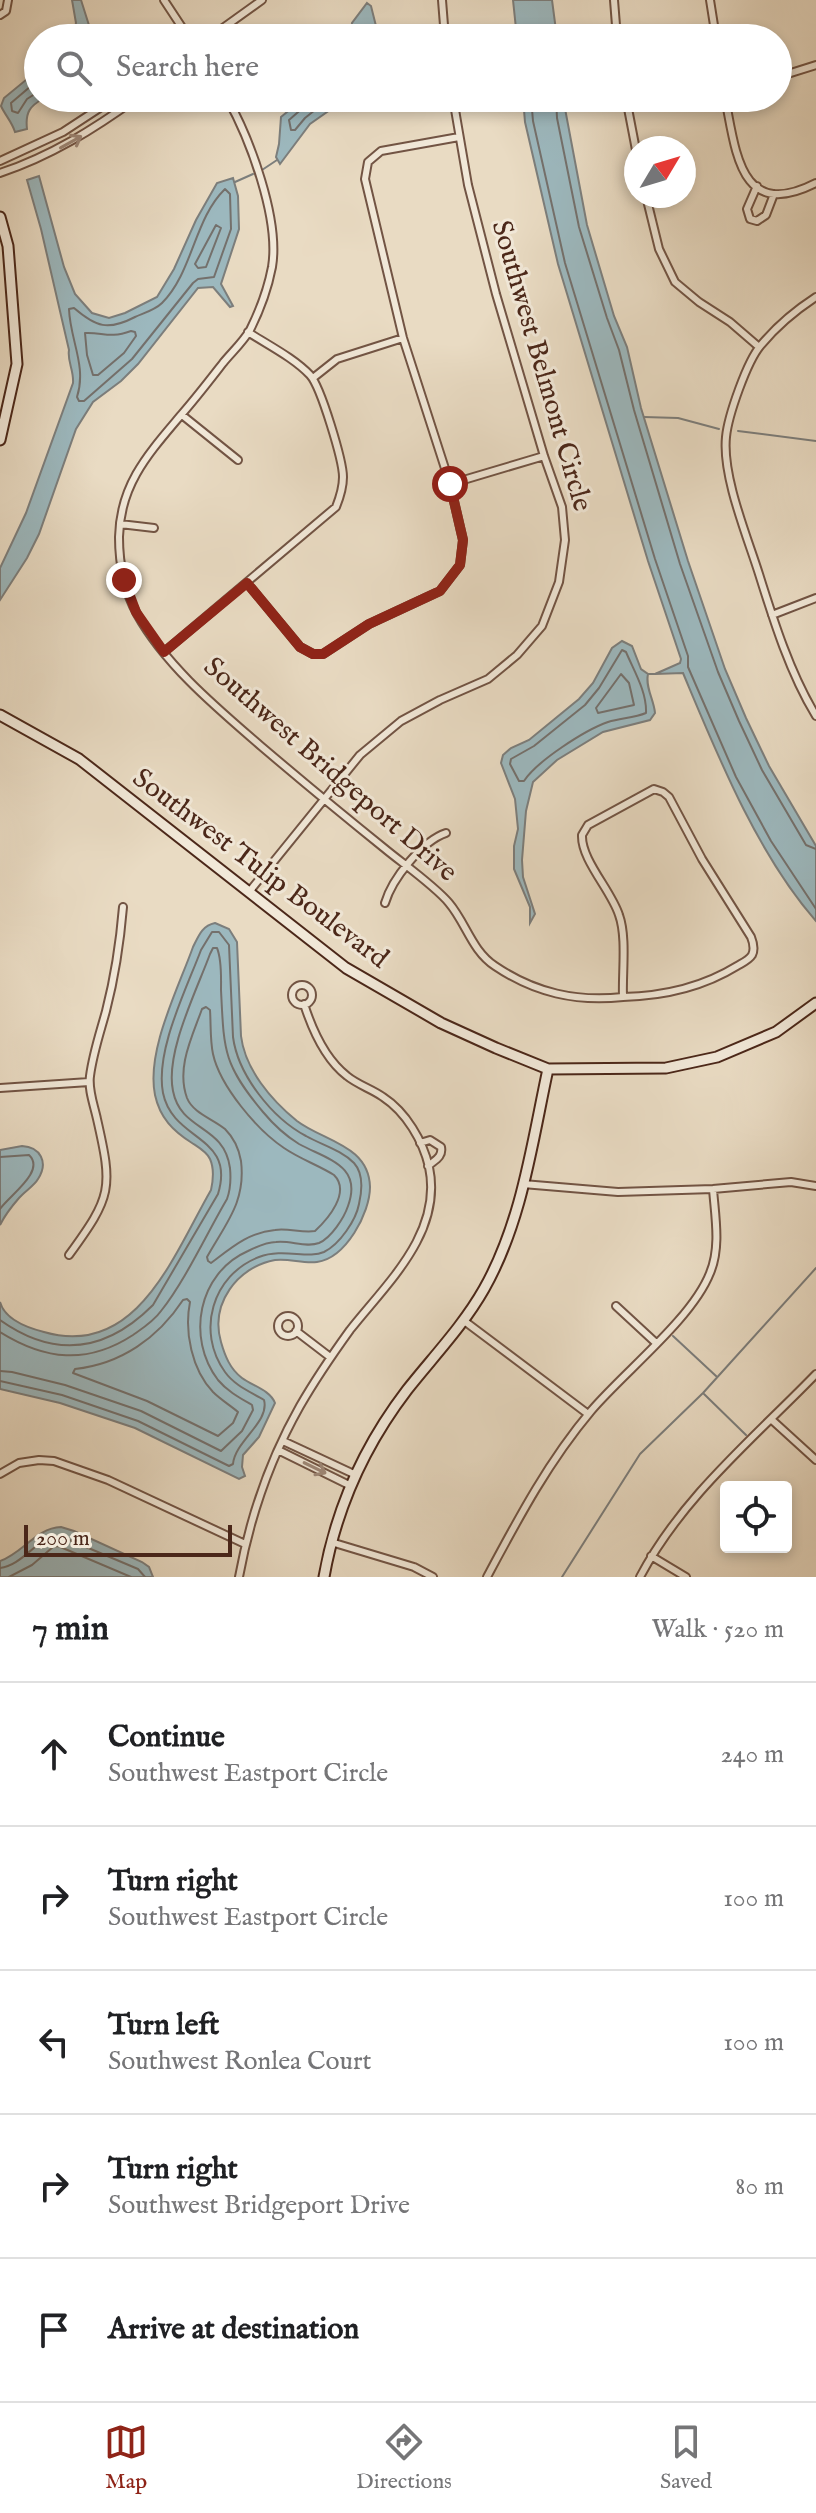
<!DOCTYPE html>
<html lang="en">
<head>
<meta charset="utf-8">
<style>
	:root { --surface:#fff; --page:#f6f6f6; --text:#202124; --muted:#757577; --line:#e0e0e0; --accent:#8f2418 }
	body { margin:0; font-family:"IM FELL English",serif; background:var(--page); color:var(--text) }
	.controls { position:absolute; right:24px; bottom:24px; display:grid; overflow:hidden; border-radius:8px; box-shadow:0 4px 12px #0003 }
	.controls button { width:72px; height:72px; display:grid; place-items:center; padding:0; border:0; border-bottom:2px solid var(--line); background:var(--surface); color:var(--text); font:40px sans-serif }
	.compass { position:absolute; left:624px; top:136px; width:72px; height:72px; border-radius:50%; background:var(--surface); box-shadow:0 4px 12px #0003; rotate:52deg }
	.scale { position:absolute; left:24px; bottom:20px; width:208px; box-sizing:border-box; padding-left:8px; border:4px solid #4b2719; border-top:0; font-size:22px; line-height:28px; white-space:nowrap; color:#4b2719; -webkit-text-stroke:6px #f1e8d8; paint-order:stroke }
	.stop { position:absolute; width:24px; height:24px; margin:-18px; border:6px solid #8f2418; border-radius:50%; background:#fff }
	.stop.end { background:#8f2418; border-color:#fff; box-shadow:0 2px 8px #0008 }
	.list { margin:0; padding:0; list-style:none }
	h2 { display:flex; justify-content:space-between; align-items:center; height:104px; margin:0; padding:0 32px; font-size:34px }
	h2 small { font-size:26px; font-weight:400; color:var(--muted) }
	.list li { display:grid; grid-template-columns:52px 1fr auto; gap:24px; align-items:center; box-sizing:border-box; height:144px; padding:0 32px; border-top:2px solid var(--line) }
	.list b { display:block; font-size:30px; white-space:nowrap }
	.list p { margin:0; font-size:26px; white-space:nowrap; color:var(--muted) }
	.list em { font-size:26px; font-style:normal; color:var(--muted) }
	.icon { flex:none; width:44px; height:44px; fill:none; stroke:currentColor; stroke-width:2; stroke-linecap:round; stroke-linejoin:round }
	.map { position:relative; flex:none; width:816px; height:1577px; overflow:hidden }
	.search { position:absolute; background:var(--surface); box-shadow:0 4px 12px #0003; left:24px; right:24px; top:24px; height:88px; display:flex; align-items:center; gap:20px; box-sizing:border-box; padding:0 28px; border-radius:44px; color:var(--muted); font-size:30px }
	.sheet { height:824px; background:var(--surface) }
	nav { display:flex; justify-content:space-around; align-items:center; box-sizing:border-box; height:112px; border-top:2px solid var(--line); background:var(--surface); font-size:22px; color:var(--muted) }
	nav a { display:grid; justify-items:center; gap:4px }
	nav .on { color:var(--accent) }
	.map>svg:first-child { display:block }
	.water { fill:#9cb8be; stroke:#7c7e7c; stroke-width:2 }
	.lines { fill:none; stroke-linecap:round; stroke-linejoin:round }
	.shore { stroke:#74706c; stroke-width:2 }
	.stream { stroke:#7c7e7c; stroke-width:2 }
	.street-casing { stroke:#725444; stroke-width:10 }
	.secondary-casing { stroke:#4b2719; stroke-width:13 }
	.street { stroke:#f1e8d8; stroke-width:6 }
	.secondary { stroke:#f1e8d8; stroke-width:9 }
	.oneway { stroke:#9e8878 }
	.route { stroke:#8f2418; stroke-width:10 }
	.labels { text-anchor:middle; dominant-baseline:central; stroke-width:6; stroke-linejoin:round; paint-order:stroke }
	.street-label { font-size:28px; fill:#4b2719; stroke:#f1e8d8 }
</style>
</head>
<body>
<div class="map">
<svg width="816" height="1577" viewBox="0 0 816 1577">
	<rect width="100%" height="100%" fill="#e9dbc3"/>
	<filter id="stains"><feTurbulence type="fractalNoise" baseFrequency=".0025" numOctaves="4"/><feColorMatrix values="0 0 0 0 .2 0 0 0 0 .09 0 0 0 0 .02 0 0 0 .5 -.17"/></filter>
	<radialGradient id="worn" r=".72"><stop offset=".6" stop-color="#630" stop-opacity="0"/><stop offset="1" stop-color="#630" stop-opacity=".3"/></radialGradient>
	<path class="water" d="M72,0H81L93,38H71L76,23Z
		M513,0H552L557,38H517Z
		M367,3L371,6L379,38H350L352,23Z
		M38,70V98H44C30,106 25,112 27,129L15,132C12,122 5,115 1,106L4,98Z
		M304,98H347L310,124L280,164L276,157L279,144L281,117Z
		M523,98H563L587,225L614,316L627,347L641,408L688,561L725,669L746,718L769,766L816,846V921C757,854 717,754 683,673L655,674L680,663L681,659L648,561L558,264L525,122Z
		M39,176L64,267L75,294L92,313L109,318L125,313L157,297L174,269L196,220L217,183L233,178L238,196L239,229L221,284L233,306L230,307L213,287L198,288L138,364L121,381L93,402L76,429L39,534L27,558L0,600V568L26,513L73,383C74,370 67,361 69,350L41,229L27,180Z
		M622,641L632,646L641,669L648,674C645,687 654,700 655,713L650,720L603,732L557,760L533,782L526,811L522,860L523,877L535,914L530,923V907L514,869V846L518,829L515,799L501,763L503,755L511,748L529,740L579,699L593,683L612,648Z
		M215,923L229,929L237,942L241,1036C245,1069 271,1100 297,1121C323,1141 369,1145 370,1187C370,1213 346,1258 317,1262C303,1264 289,1258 275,1260C237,1267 210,1304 221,1342C225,1356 230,1369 242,1378C253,1386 270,1390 275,1403L259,1437L243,1455L242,1467L245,1476L239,1479L135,1428L60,1403L0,1389V1302C5,1320 28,1328 44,1332C137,1359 174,1254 211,1190C213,1181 214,1168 210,1159C207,1152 198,1147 192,1143C173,1131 160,1118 155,1095C146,1051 178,989 193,947C199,935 202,926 215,923Z
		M22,1146C40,1147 49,1162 38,1179C34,1186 25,1191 19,1198C12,1206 5,1215 0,1225V1150Z
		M61,1527L74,1531L142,1562L149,1567L153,1577H0V1561C23,1553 36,1528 61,1527Z"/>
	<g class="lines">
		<path class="shore" d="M38,80L11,103L12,111L18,113L27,99L38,92
			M307,98L305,106L289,120L291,130H295L305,118L330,98
			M531,98L533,121L565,263L655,559L688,656V667L736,777L771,841L816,909
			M556,98L557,118L579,227L607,318L619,350L634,410L680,564L718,672L739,721L762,770L806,845L816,849
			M225,189L230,194L231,229L214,277L198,279L193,283L132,359L84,401H79L77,397C87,366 70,340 69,309L74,308C96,327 108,331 135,317C144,313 155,310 162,303C193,272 194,219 225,189Z
			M216,225L221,228L206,267L198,268L195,264Z
			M131,331L135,332L136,336L124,353L98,375H93L87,355L85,333C103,332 109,339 131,331Z
			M622,650L626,652C634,671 647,692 646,713C634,718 621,718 608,722C585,730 537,761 524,781H519L510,764L511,759L534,746L585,705L599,688Z
			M621,674L629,683L634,705L598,713L596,708Z
			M206,1007L210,1010C211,1025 210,1040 213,1054C220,1086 257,1130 284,1148C300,1159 318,1165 334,1175C351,1192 328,1219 315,1231C302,1233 288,1228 275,1230C249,1232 231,1248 211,1263L208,1261L207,1257C226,1223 246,1202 241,1161C239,1149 234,1138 225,1129C213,1119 193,1113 187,1098C176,1068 192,1037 202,1009Z
			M0,1157L29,1155C46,1171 10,1195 0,1209
			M187,1299L190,1302C184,1332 192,1370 213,1392C221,1400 230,1405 238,1412L233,1423L218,1436L147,1401L73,1373L75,1369C121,1364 158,1338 183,1300Z
			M0,1320C55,1359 106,1352 153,1305L218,1194C236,1135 173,1142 163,1093C155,1051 186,990 201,950L212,932H219L229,945L233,1037C238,1075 272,1118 306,1136C322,1145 341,1150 354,1163C364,1174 362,1191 359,1204C356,1220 340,1244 324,1252C308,1259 283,1248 259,1257C212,1275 196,1332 225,1372C235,1386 251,1392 264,1400C270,1422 235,1441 233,1464L229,1466L138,1421L62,1395L0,1381
			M0,1332C45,1360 87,1365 133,1335C143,1328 154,1321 161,1311C185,1281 207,1233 227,1199C231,1188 231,1179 230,1168C224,1124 181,1132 173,1091C165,1053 196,992 210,954L213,948H217C222,960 221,977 221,990C224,1051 223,1064 263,1112C273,1124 286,1136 299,1144C326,1159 363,1165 348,1206C344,1218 331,1238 319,1243C306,1248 290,1240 276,1242C267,1242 256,1247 248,1251C198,1273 186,1338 218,1380C227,1391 240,1398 252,1405L253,1410L242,1431L221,1451L141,1411L65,1385L12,1372L0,1371
			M0,1568C24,1565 36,1537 60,1536L138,1569L145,1577
			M9,1577L32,1565L53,1547L58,1546L131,1577"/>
		<path class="stream" d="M262,170L277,160
			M235,182L253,174
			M644,417L678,418L719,429
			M738,431L816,441
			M648,674H655
			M673,1336L716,1376
			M704,1394L746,1435
			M562,1577L640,1454L703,1393L816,1268"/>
		<g class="street-casing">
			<path id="street" d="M164,0L189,38
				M442,0L445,38
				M614,0L617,38
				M710,0L716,38
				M0,15L6,11L8,0
				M209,38L262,0
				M778,77L816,65
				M227,98C250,139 280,219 272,267C268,288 260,310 250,330C243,342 232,352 223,363C209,381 196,398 181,415C149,453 120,484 119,537C119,564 124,590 137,614C166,666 217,708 262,747C302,781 343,815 384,848C402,863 435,886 449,903C466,923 472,951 495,966C535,993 576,1002 623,997
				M626,98L636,150
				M725,98C736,152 740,222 816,183
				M0,161L63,132L115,98
				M0,173C51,156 94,129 137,98
				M757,186L747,209L750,219L757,221L766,215L774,194
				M646,196L659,249L675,282L699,302L730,322L759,347
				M816,297C796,310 776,327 761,345C747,361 728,416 726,437C722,476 747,536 759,574C774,622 790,673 816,716
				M313,378L337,359L403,338
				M182,415L238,460
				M450,484L544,456
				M120,524L154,528
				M247,583L300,647L313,654H323L369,624L440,591L460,565L463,540L450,484L403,338L365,179L368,162L381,151L459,137
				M772,615L816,598
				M164,652L336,507C340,497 343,488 343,477C343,461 321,387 310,375C294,358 268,345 248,332
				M654,789L663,792L669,797L702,859L751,937C753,942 755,949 752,955C749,960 742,963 737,966C703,987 662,996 623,997C622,973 627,937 619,915C611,890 581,860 582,835L588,825Z
				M249,892L360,755L401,721L440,700L488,679L517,655L542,626L559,582L565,540L562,507L544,456L496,294L468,185L453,98
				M385,903C392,879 422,841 446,833
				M292 995a10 10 0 1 1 20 0a10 10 0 1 1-20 0Z
				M0,1088L89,1082
				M420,1143L430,1140L441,1147C443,1157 435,1160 428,1166
				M523,1184L618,1192L713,1189L791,1182L816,1186
				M69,1255C112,1196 113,1189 97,1119C94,1105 88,1090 90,1076C93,1053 100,1033 106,1011C115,976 120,943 123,907
				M616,1306L656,1343
				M278 1326a10 10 0 1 1 20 0a10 10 0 1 1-20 0Z
				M463,1320L588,1414
				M296,1331L330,1357
				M772,1420L816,1460
				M283,1441L356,1475
				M278,1450L351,1486
				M0,1474L19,1463L39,1460L54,1461L108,1480L245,1544
				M331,1542L414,1567L433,1577
				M651,1556L686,1577
				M239,1577C250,1517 270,1459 300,1406C315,1380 332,1355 350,1330C387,1283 443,1233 429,1167C423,1141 406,1112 383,1097C372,1089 358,1085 347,1076C325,1059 312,1029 304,1004
				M487,1577C518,1519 548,1462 591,1411C624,1372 692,1319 710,1273C721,1247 715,1216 713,1189
				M640,1577C682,1497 754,1438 816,1374"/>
		</g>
		<g class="secondary-casing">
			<path id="secondary" d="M0,217L8,246L17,364L0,440
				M0,715L79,759L346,968L441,1023L496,1048L548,1069L666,1068L717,1057L776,1032L816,1003
				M324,1577C336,1509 365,1445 407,1390C433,1357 463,1326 484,1289C522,1222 532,1143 548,1069"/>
		</g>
		<use href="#street" class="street"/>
		<use href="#secondary" class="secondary"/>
	</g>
	<defs><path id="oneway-shaft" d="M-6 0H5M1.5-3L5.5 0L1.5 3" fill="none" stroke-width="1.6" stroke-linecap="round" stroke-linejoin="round" transform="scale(2)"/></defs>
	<g class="oneway">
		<use href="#oneway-shaft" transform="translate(71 142) rotate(-29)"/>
		<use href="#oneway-shaft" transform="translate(315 1468) rotate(26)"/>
	</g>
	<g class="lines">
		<path class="route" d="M124,580L136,612L164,652L247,583L300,647L313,654H323L369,624L440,591L460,565L463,540L450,484"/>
	</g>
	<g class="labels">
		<g class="street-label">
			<text transform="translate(541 366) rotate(74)">Southwest Belmont Circle</text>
			<text transform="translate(330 770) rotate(41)">Southwest Bridgeport Drive</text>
			<text transform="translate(260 869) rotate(37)">Southwest Tulip Boulevard</text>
		</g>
	</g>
	<rect width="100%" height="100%" filter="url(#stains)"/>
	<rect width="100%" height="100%" fill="url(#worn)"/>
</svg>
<div class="controls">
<button><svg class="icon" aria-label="locate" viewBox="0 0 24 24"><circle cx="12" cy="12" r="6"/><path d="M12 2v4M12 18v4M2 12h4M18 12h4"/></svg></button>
</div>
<svg class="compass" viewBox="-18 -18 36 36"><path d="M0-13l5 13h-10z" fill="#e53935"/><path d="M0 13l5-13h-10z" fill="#757577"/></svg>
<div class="scale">200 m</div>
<div class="stop" style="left:450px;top:484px"></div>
<div class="stop end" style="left:124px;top:580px"></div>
<div class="search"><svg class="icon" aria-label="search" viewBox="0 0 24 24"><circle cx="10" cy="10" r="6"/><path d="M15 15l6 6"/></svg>Search here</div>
</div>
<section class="sheet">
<h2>7 min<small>Walk · 520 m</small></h2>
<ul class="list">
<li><svg class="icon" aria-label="ahead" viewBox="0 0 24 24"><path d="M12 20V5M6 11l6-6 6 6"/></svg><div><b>Continue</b><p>Southwest Eastport Circle</p></div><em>240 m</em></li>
<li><svg class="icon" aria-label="right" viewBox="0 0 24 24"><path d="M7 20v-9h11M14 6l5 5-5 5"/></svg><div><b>Turn right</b><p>Southwest Eastport Circle</p></div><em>100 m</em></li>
<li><svg class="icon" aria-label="left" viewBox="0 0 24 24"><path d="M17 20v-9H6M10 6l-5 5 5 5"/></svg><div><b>Turn left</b><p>Southwest Ronlea Court</p></div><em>100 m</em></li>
<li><svg class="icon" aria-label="right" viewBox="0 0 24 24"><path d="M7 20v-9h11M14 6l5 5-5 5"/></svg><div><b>Turn right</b><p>Southwest Bridgeport Drive</p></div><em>80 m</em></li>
<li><svg class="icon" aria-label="arrive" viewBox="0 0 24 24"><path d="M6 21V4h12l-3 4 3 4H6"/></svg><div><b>Arrive at destination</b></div></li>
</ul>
</section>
<nav>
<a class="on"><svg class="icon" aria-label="map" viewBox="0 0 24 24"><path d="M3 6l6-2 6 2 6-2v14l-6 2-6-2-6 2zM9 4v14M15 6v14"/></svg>Map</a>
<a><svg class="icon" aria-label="directions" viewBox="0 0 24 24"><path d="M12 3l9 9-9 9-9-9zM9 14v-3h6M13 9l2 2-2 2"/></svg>Directions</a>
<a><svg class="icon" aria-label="saved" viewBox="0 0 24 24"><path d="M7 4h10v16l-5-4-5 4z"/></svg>Saved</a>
</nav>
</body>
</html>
